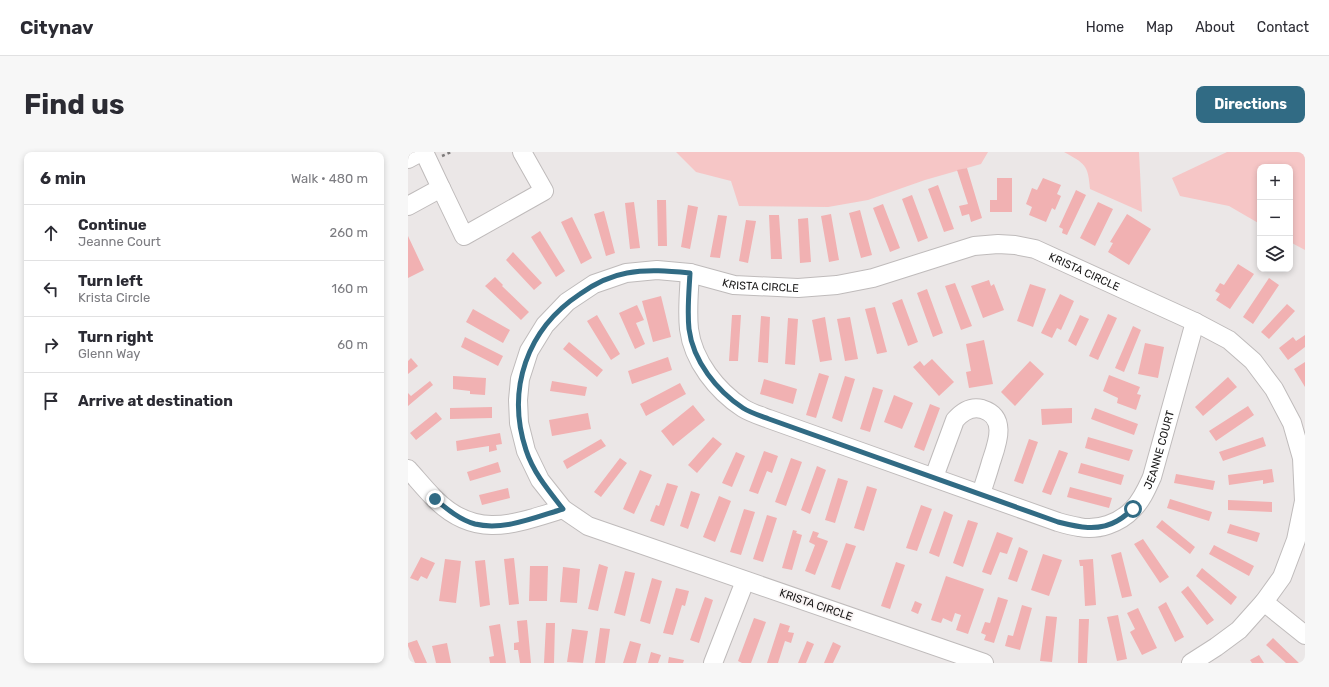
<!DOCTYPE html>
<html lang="en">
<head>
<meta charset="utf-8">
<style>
	:root { --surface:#fff; --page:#f7f7f7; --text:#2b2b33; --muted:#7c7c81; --line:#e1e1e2; --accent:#316b84 }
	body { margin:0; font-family:Rubik,sans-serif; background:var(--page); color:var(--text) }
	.controls { position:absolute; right:12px; top:12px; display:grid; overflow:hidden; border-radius:8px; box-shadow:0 2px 6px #0003 }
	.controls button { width:36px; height:36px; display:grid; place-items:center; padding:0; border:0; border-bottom:1px solid var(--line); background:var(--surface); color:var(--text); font:20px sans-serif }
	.stop { position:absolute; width:12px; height:12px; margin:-9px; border:3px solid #316b84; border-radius:50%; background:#fff }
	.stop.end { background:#316b84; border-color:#fff; box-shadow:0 1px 4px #0008 }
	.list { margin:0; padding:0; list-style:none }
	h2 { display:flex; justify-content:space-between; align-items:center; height:52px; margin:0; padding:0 16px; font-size:17px }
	h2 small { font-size:13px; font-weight:400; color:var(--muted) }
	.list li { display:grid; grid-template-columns:26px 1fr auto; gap:12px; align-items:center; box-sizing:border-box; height:56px; padding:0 16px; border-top:1px solid var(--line) }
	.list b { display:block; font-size:15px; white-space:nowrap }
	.list p { margin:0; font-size:13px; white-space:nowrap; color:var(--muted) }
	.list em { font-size:13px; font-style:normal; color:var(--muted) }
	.icon { flex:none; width:22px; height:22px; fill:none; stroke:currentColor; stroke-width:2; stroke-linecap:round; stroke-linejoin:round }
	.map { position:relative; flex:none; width:897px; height:511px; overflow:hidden; border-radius:8px }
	header { display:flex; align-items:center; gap:24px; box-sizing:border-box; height:56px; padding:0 20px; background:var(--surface); border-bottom:1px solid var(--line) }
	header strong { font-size:19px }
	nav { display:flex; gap:22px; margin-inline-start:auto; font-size:14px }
	.intro { display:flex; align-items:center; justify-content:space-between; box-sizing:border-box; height:96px; padding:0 24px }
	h1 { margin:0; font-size:28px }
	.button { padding:10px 18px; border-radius:8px; background:var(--accent); color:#fff; font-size:14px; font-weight:700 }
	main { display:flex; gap:24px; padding:0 24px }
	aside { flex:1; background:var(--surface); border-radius:8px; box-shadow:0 2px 6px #0003 }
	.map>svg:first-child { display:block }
	.green { fill:#f6c6c6 }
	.building { fill:#f1b1b2 }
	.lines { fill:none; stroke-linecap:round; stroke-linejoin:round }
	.minor-casing { stroke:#bfbbbb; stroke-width:20 }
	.path { stroke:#7e7b7b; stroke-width:2.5; stroke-dasharray:3 3; stroke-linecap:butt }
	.minor { stroke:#fff; stroke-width:18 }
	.route { stroke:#316b84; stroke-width:5 }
	.labels { text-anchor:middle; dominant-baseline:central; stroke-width:3.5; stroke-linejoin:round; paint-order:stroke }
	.street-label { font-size:11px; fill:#1b1a1a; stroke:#f9f4f4 }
</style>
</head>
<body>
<header>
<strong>Citynav</strong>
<nav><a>Home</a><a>Map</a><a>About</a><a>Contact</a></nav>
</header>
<div class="intro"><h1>Find us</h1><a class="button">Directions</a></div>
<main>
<aside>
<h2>6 min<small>Walk · 480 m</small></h2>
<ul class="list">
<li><svg class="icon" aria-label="ahead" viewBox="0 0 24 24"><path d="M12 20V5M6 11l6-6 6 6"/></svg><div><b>Continue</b><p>Jeanne Court</p></div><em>260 m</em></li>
<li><svg class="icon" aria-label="left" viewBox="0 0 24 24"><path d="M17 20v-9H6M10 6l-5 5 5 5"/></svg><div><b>Turn left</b><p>Krista Circle</p></div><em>160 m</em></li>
<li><svg class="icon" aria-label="right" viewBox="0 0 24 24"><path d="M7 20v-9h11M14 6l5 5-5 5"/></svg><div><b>Turn right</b><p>Glenn Way</p></div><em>60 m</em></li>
<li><svg class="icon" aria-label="arrive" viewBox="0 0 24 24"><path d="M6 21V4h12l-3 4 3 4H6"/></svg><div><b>Arrive at destination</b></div></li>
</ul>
</aside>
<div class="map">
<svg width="897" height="511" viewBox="0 0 897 511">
	<rect width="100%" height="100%" fill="#ebe7e7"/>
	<path class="green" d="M268,0H580L573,12L517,28L460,48L420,55L331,54L323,29L288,20Z
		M656,0H731L734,60L682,37C680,12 677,12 656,0Z
		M819,0H896L897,1V98L882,90V15H852V72L821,54L772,44L764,26Z"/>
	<path class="building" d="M559,16L574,66L563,70L561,62L554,64L551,54L560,52L549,18Z
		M589,26H604V60H582V48H589Z
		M635,26L653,33L649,42L653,44L647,58L644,56L638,70L621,63L624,55L618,52L624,36L629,38Z
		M530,33L546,77L536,80L520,37Z
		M668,38L678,43L659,83L654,81L655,77L651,75Z
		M504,43L520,86L510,90L494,47Z
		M249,48H258L259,94H250Z
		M226,50L232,96L222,97L217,51Z
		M690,50L705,57L687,94L672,86Z
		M475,52L492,96L482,100L465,56Z
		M280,53L290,55L282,97L273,95Z
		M452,58L464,103L453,106L441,61Z
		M196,59L207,101L198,104L186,62Z
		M423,62L431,108L421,110L413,64Z
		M719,62L743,77L721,113L700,100L705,91L702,90Z
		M310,63L319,64L312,106L302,105Z
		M361,63H371L374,107H363Z
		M164,65L184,106L173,112L153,70Z
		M400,66L403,110L392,111L390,67Z
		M338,68L348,69L340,111L331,109Z
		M132,79L157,119L148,125L123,85Z
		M0,84L16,118L0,126Z
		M105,100L134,131L126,138L98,108Z
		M830,112L846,122L822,157L808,148L812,142L807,139L812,131L816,133Z
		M87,125L95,133L94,134L121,160L113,168L77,134Z
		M861,126L871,133L845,172L835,165Z
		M581,128L583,134L586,132L596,158L575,166L563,134Z
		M547,131L564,174L553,178L537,134Z
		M622,132L638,137L625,175L609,169Z
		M519,137L535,181L525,185L509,141Z
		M652,142L666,149L653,178L649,176L644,186L633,181Z
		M253,144L263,185L245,190L234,149Z
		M494,147L510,190L500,194L484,151Z
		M879,152L887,159L861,187L853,180Z
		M229,153L236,168L228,171L237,192L227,197L211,161Z
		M467,155L479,200L469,202L457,157Z
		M65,157L102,178L95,191L58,170Z
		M700,162L709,166L690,208L681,204Z
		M189,163L212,202L203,208L179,169Z
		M324,163H333L330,209H321Z
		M672,163L681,167L668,194L660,189Z
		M353,164L362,165L360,211L350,210Z
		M417,165L424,208L412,210L404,168Z
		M442,165L450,207L437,209L429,167Z
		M380,166L390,167L387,213L377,212Z
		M725,174L733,178L716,220L707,216Z
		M897,183V195L880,208L871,196L885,185L888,189Z
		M57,185L95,204L90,214L53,195Z
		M576,188L585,232L561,236L558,220L563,219L558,192Z
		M161,190L195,218L189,225L155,197Z
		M737,191L756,195L750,226L730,222Z
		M260,205L264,218L224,232L220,219Z
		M3,206L10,214L0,222V209Z
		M524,207L546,230L531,244L505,215L512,209L516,214Z
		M622,209L636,222L607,254L593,240Z
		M897,210V235L886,217Z
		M411,221L421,224L408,266L398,263Z
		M701,223L732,235L729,242L733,243L728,258L709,251L710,246L695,239Z
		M45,224L78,226L77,243L62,242V239L45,237Z
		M437,224L447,227L434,270L424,266Z
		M820,225L829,235L795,264L787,255Z
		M356,227L389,237L385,252L352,242Z
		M22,229L25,233L0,254V241L3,244Z
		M144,229L179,235L177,244L142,239Z
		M272,231L278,242L238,264L232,252Z
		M465,235L475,238L462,280L452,277Z
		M486,243L505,251L494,277L476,270Z
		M522,252L532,256L516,299L506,295Z
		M285,253L297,268L265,294L253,279Z
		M840,254L846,263L808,289L801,279Z
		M84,255V266L42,267V256Z
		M664,256V271L634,273L633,257Z
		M687,256L730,272L726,283L683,267Z
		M28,260L34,267L8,288L2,281Z
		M180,261L183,277L144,284L141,268Z
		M92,281L94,292L88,293L89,298L81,300V294L49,299L48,289Z
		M305,285L314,292L289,321L280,313Z
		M680,285L725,298L721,309L677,296Z
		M855,285L858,294L815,309L811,300Z
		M193,287L198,294L159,317L155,309Z
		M621,287L630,290L615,332L606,329Z
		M651,298L660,301L643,343L634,340Z
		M356,299L370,304L364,321L359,319L350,342L341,339Z
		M328,300L337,304L324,335L314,331Z
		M212,306L219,311L193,345L186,340Z
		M383,306L394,310L378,354L367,350Z
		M90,310L93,320L62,329L59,320Z
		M673,311L716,323L713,333L670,321Z
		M409,314L418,318L402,362L393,358Z
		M864,317L866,330L855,332V328L821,333L820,323Z
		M232,318L244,323L226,362L215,357Z
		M768,322L807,329L805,338L766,331Z
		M430,326L440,329L427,371L417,368Z
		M259,331L270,334L256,374L242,369L248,353L251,354Z
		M459,334L469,337L456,379L446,376Z
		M662,335L704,346L701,356L659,345Z
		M100,336L102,346L74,353L71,343Z
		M283,339L292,342L280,377L272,374Z
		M311,344L323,349L307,390L295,385Z
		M762,347L804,360L801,369L759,356Z
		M820,348L864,350V360L820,358Z
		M513,353L524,357L509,399L498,396Z
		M336,357L347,360L333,403L322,400Z
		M536,359L545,363L531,405L521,401Z
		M359,363L369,366L355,410L345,407Z
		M560,368L570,371L555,415L545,411Z
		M754,368L787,395L782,402L748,375Z
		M822,372L852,381L849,390L819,381Z
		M385,378L389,379L388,381L394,383L384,418L374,416Z
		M405,379L411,381L409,385L420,389L407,423L397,419L407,393L401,390Z
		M589,380L605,386L599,402L592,400L583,423L574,420Z
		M735,387L761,425L752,431L726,392Z
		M438,391L448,394L432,438L423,435Z
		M806,393L846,414L841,424L801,402Z
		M611,395L620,399L609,430L600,427Z
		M713,400L724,444L714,446L703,403Z
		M635,402L654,408L641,444L623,438Z
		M13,405L27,411L19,427L13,424L10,429L2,426Z
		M106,406L111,452L101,453L96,407Z
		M37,407L53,409L48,451L31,449Z
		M685,407L688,453L677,454L675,414H672L671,408Z
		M77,408L82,453L72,455L67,409Z
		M488,410L497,413L482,457L473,454Z
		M191,412L200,415L190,459L180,457Z
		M122,414H140L139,449H121Z
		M155,415L172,417L169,451L152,450Z
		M794,416L829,445L823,453L788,424Z
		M217,419L227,421L217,464L206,461Z
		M538,424L576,437L560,482L548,478L553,463L547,461L544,470L535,466L533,471L523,468Z
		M244,426L254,429L242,472L232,469Z
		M780,434L806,468L799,473L773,440Z
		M268,436L281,439L277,454L274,453L265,483L255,481Z
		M297,445L305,448L291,491L282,488Z
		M590,445L600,448L586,491L576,488L578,483L573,481L577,470L582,471Z
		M507,449L514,452L510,462L503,459Z
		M758,450L776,485L767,490L750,455Z
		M614,453L624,456L612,498L597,494L600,483L605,484Z
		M730,456L749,496L734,503L722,480L727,477L719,461Z
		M710,463L719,507L709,509L699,465Z
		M638,464L649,465L644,510L632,509Z
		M346,466L358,470L343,511H334L330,509Z
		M671,467H681L679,511H670Z
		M119,468L123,511H112L110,498H106V491L111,490L109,469Z
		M138,471H147L146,511H136Z
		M372,471L382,474L380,480L386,481L383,491L377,489L370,511H359Z
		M92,472L98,511H82L81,505L86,504L81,474Z
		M192,476L202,477L197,511H187Z
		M164,477L180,479L175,511L159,510Z
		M865,486L891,511H878L858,493Z
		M9,488L19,511H7L0,494V491Z
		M222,489L233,492L228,511H215Z
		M399,489L406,492L398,511H390Z
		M425,490L433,494L425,511H416Z
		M39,491L43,511H28L24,494Z
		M243,500L253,503L250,511H240Z
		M851,503L856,511H844L842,508Z
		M261,505L276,508L275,511H260Z"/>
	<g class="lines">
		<g class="minor-casing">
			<g id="minor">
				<path d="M0,7L13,0"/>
				<path d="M33,36L56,84L136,39L114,0"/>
				<path d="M0,54L33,36L16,0"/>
				<path id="s1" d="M282,121C281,140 279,158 281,177C285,209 309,239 335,256C343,261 353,264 361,267L650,370C657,372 664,374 671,375C690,379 712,371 725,357C734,348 739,336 744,325L787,170"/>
				<path d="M0,317C9,327 17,337 27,347C68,388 106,372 155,357"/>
				<path d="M526,325L547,268C554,260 563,254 574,257C600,265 589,292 583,310C580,321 576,332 573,342"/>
				<path d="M856,450L897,483"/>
				<path d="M305,511L337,429"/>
				<path id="s2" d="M576,511L180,374L155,357L132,328L118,299L111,271L110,248L112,227L121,199L137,173L159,150L186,132L218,121L249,118L282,121L326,133L390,136L429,133L465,126L566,94L590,92L607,93L627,97L787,170L821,188L845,209L866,237L884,271L894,306L896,349L888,388L874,425L856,450L831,478L808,495L783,511"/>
			</g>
		</g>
		<path class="path" d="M34,4L43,0"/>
		<use href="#minor" class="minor"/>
	</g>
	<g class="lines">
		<path class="route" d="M27,347C39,357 52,368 67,372C96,379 128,365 155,357C140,338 125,320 118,298C98,237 119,177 172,142C186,132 202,124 219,121C240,117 261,119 282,121C281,140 279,158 281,177C285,209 309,239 335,256C343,261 353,264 361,267L650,370C670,375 690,380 709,369C715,366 720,361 725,357"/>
	</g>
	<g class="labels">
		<g class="street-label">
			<text stroke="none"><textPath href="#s2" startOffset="1221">KRISTA CIRCLE</textPath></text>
			<text stroke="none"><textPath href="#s2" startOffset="886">KRISTA CIRCLE</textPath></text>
			<text stroke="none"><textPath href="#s1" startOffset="636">JEANNE COURT</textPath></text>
			<text transform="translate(408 453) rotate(19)">KRISTA CIRCLE</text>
		</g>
	</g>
</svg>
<div class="controls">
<button>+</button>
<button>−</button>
<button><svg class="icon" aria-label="layers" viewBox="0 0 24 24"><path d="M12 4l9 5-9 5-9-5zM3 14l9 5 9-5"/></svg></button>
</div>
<div class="stop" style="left:725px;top:357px"></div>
<div class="stop end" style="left:27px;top:347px"></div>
</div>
</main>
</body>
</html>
